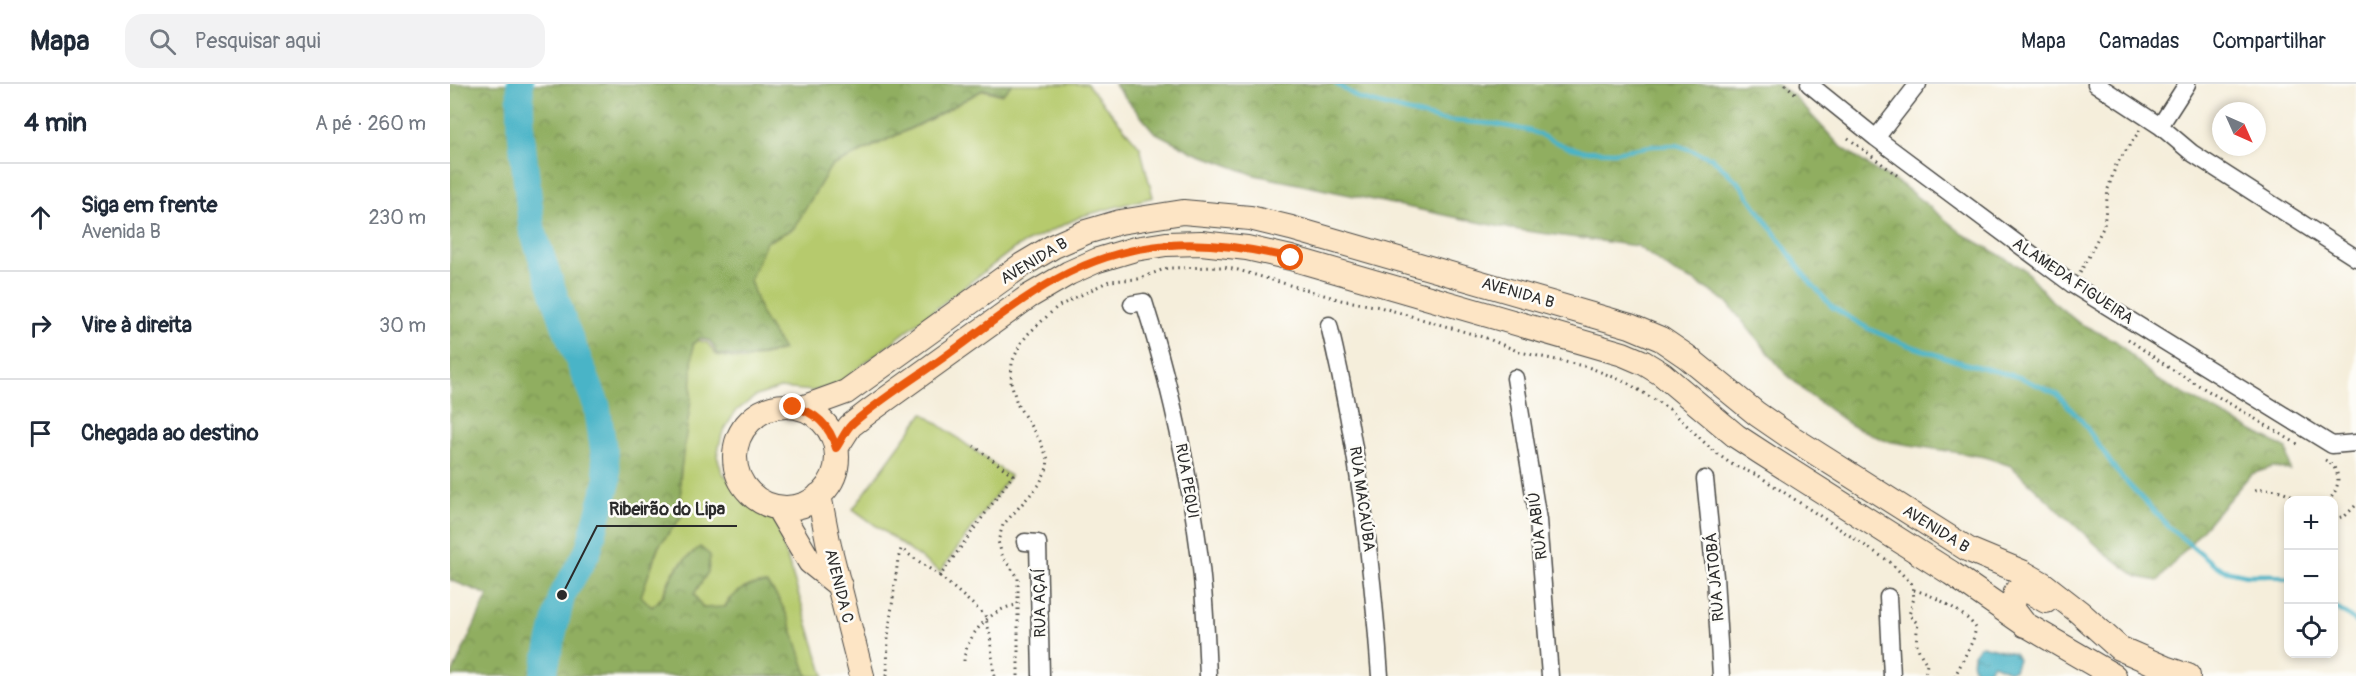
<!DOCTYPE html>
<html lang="pt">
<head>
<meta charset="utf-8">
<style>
	:root { --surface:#fff; --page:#f2f2f3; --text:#1f2937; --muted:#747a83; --line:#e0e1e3 }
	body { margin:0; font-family:Pangolin,sans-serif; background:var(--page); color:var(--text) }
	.controls { position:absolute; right:18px; bottom:18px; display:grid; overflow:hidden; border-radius:12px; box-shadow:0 3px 9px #0003 }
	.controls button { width:54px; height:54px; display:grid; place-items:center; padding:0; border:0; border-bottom:2px solid var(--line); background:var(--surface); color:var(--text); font:30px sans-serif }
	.compass { position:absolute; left:1762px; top:18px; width:54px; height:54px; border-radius:50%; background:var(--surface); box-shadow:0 3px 9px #0003; rotate:135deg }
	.stop { position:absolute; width:18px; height:18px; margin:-14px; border:4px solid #ea580c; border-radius:50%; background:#fff }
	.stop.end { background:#ea580c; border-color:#fff; box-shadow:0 2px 6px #0008 }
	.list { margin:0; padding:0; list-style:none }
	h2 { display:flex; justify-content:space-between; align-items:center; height:78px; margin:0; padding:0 24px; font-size:26px }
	h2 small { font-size:20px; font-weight:400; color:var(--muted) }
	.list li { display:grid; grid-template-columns:39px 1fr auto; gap:18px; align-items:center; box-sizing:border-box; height:108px; padding:0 24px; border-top:2px solid var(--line) }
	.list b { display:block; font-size:22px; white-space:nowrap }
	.list p { margin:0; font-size:20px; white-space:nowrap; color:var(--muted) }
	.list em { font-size:20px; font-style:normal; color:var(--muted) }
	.icon { flex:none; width:33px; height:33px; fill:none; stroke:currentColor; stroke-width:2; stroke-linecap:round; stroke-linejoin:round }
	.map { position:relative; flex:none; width:1906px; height:592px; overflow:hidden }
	header { display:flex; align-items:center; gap:36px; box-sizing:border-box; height:84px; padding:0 30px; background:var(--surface); border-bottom:2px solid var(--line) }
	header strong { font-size:28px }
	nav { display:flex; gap:33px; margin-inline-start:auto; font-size:21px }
	.search { width:420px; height:54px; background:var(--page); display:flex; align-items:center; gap:15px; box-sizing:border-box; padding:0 21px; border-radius:18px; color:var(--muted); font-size:22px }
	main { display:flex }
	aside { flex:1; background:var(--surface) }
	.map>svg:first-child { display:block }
	.grass { fill:#b6ca6d; stroke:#707a4c; stroke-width:1.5 }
	.forest { fill:url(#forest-crowns); stroke:#5e6c46; stroke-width:1.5 }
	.water { fill:url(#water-ripples); stroke:#3a7079; stroke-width:1.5 }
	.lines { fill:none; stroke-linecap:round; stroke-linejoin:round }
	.stream { stroke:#4ab4c7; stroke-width:4.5 }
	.river { stroke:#4ab4c7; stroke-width:27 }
	.street-casing { stroke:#494845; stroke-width:19 }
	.secondary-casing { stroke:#494845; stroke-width:26 }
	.path { stroke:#494845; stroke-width:3; stroke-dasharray:1.5 4.5; stroke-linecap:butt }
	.street { stroke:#fff; stroke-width:16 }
	.secondary { stroke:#fde5c5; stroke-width:24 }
	.route { stroke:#ea580c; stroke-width:8 }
	.labels { text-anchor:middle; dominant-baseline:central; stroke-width:5; stroke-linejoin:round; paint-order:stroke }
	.street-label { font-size:16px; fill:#2b2b2b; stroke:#fdfcf7 }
	.leader { fill:none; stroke:#2b2b2b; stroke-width:2 }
	.callout-dot { fill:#2b2b2b; stroke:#fdfcf7; stroke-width:2 }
	.callout-label { font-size:18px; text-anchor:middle; font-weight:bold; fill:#2b2b2b; stroke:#fdfcf7; stroke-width:5; stroke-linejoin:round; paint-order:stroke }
</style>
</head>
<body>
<header>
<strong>Mapa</strong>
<div class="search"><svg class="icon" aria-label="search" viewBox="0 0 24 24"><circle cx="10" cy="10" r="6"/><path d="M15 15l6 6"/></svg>Pesquisar aqui</div>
<nav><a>Mapa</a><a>Camadas</a><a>Compartilhar</a></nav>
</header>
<main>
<aside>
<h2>4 min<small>A pé · 260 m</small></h2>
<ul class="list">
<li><svg class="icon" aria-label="ahead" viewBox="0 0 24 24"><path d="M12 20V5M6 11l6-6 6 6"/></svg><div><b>Siga em frente</b><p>Avenida B</p></div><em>230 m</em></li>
<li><svg class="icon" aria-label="right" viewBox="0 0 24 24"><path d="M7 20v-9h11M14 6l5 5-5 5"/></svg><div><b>Vire à direita</b></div><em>30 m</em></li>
<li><svg class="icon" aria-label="arrive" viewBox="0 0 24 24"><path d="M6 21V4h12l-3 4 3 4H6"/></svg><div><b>Chegada ao destino</b></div></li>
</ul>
</aside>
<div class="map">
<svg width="1906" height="592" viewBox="0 0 1906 592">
	<defs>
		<pattern id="forest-crowns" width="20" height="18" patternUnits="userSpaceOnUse" patternTransform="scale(1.5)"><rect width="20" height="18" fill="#90ae60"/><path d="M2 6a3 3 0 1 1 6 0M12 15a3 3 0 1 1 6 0" fill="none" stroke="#768e4f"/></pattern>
		<pattern id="water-ripples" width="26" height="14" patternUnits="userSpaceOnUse" patternTransform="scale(1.5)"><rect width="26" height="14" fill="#4ab4c7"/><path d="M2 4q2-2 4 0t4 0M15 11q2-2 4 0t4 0" fill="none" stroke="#3e93a2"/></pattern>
	</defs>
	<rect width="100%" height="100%" fill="#fdfcf7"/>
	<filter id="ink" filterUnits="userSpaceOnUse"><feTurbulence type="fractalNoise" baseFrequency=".0167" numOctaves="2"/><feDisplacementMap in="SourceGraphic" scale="12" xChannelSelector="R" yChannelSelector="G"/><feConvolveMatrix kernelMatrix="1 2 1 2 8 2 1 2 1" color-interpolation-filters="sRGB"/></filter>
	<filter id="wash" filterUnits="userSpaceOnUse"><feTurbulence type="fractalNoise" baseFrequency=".008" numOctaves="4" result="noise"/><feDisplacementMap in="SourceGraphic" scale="24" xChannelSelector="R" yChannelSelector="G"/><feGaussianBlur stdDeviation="1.35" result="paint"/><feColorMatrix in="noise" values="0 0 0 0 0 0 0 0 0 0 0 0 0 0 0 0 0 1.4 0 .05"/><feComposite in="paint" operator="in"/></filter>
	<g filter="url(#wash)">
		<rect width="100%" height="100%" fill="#f5eedb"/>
		<path class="grass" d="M562,0H637L690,63L703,113L632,132L565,164L385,302L363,307L330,304L306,312L285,328L272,350L267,372L272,388L295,415L325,435L374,592H356L301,501L279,515L274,524L251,525L243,511L249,464C239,471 230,478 224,488C214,503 216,513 200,525L190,513L229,409L242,262L247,256L258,259L266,271L294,276L331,267L310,231L299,198L315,159L343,145L380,83L479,36L533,6L552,11Z
			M473,329L560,392L490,488L403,425Z"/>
		<path class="forest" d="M0,0H562L553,10L534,5L480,35L381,82L344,144L316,158L300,196L311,230L333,266L296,274L267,270L260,257L249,254L243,260L241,316L230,391L232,432L208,463L191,512L202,523C217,512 216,502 225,487C232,477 241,470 250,463L260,471L258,488L244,510L253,524L275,523C285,506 299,499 317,500C341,525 345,561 358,592H1L38,511L0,496Z
			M664,0H1325L1343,11L1389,61L1428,88L1452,101L1513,150L1574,185L1602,217L1629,239L1666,257L1707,296L1837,365L1840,386L1823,383L1801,390L1708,497L1688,493L1654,468L1561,382L1535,373L1436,357L1401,341L1359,311L1334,288L1276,217L1244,197L1225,189L1187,162L1061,145L805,91L743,68L704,48Z"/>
		<path class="water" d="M1531,561L1564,569L1568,575L1564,586L1559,587L1543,580L1538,587H1526C1519,578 1523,567 1531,561Z"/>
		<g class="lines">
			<path class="stream" d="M886,0L910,15L990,36L1045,40L1081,47L1117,63L1135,67L1164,68L1202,62L1227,61L1262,74L1290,100L1355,192L1382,223L1419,245L1455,260L1506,277L1569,293L1607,310L1632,337L1668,389L1719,443L1763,480L1774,486L1797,491H1824L1838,495
				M1884,522L1906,538"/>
			<path class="river" d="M70,0L71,48L82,145L115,242L147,322L158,396L138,467L112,511L93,592"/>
		</g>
	</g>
	<g filter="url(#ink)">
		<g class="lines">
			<g class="street-casing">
				<path id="street" d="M1359,0L1426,54L1623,201L1882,361L1906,359
					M1646,0L1710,42L1742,69L1906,174
					M1710,42L1737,0
					M1426,54L1468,0
					M682,220L694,218C720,299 738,383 749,468C755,509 756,551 758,592
					M879,241C907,357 922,473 930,592
					M1065,294L1088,436L1100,592
					M1255,395L1265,493L1271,592
					M575,458L588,459L591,592
					M1438,513L1442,592"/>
			</g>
			<g class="secondary-casing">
				<path id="secondary" d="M285 373a51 51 0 1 1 102 0a51 51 0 1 1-102 0Z
					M352,324L396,308L572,181L604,162L636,148L670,138L733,128L800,134L841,144L1180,242L1211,255L1236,272L1307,330L1339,352L1519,466L1572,488L1593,500L1629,528L1669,564L1715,584L1738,592
					M386,364L400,342L421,326L578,213L619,189L648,176L685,165L716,160L751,159L797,164L841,174L1173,270L1194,279L1212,290L1286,352L1312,369L1501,489L1573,539L1664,592
					M369,411L379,462L412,592
					M328,424L360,478L390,502
					M1575,541L1562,524L1566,508L1575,505L1596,517"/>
			</g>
			<path class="path" d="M1335,0L1347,11
				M1398,54L1448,92
				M1630,189L1654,142L1658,105L1666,81L1690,46
				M1678,255L1718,283L1849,361
				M1875,376C1892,385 1891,403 1879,416
				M1805,406C1824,403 1834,407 1851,416
				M1884,435L1895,432L1906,421
				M490,492L535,531L540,551L544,592
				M1464,506C1482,510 1515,528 1526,544L1523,556L1505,592
				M514,577C515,552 542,523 568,521
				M437,592L438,553L448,475L451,465L490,492L563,391L524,362
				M568,592V493L553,474L548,457L553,441L589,401L597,384L598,375L590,357L567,320L561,298L562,278L571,259L579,249L607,223L659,197L688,195L717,184L773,183L788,186L891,216L930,223L1036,254L1070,268L1138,283L1176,298L1221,326L1261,365L1281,380L1309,392L1440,478L1462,500L1464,514L1459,531L1468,540C1465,559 1466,564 1477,580L1475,592"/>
			<use href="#street" class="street"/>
			<use href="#secondary" class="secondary"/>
		</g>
	</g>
	<g class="lines" filter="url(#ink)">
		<path class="route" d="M343,323C366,328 380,342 386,364C391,357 395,347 401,341C426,318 462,296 490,276C531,247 572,212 618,189C692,152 763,155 841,174"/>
	</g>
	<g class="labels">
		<g class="street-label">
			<text transform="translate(584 177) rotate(-31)">AVENIDA B</text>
			<text transform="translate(1623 197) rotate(34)">ALAMEDA FIGUEIRA</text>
			<text transform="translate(1068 209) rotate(16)">AVENIDA B</text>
			<text transform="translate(737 397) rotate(80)">RUA PEQUI</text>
			<text transform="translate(912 415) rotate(82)">RUA MACAÚBA</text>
			<text transform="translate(1088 442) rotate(-97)">RUA ABIÚ</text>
			<text transform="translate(1486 445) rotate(32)">AVENIDA B</text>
			<text transform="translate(1265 493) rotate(-95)">RUA JATOBÁ</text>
			<text transform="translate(389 502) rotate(76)">AVENIDA C</text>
			<text transform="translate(590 519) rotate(-91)">RUA AÇAÍ</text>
		</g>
	</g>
	<path class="leader" d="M112 511L147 442H287"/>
	<circle class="callout-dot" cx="112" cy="511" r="6"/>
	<g class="callout-label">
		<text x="217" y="431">Ribeirão do Lipa</text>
	</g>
</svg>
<div class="controls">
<button>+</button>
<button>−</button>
<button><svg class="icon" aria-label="locate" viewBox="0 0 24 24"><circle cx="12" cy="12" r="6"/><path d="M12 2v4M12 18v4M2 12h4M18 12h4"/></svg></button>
</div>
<svg class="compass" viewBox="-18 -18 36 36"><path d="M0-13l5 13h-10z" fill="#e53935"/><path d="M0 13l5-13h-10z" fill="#747a83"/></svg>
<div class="stop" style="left:841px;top:174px"></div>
<div class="stop end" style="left:343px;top:323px"></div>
</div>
</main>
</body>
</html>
